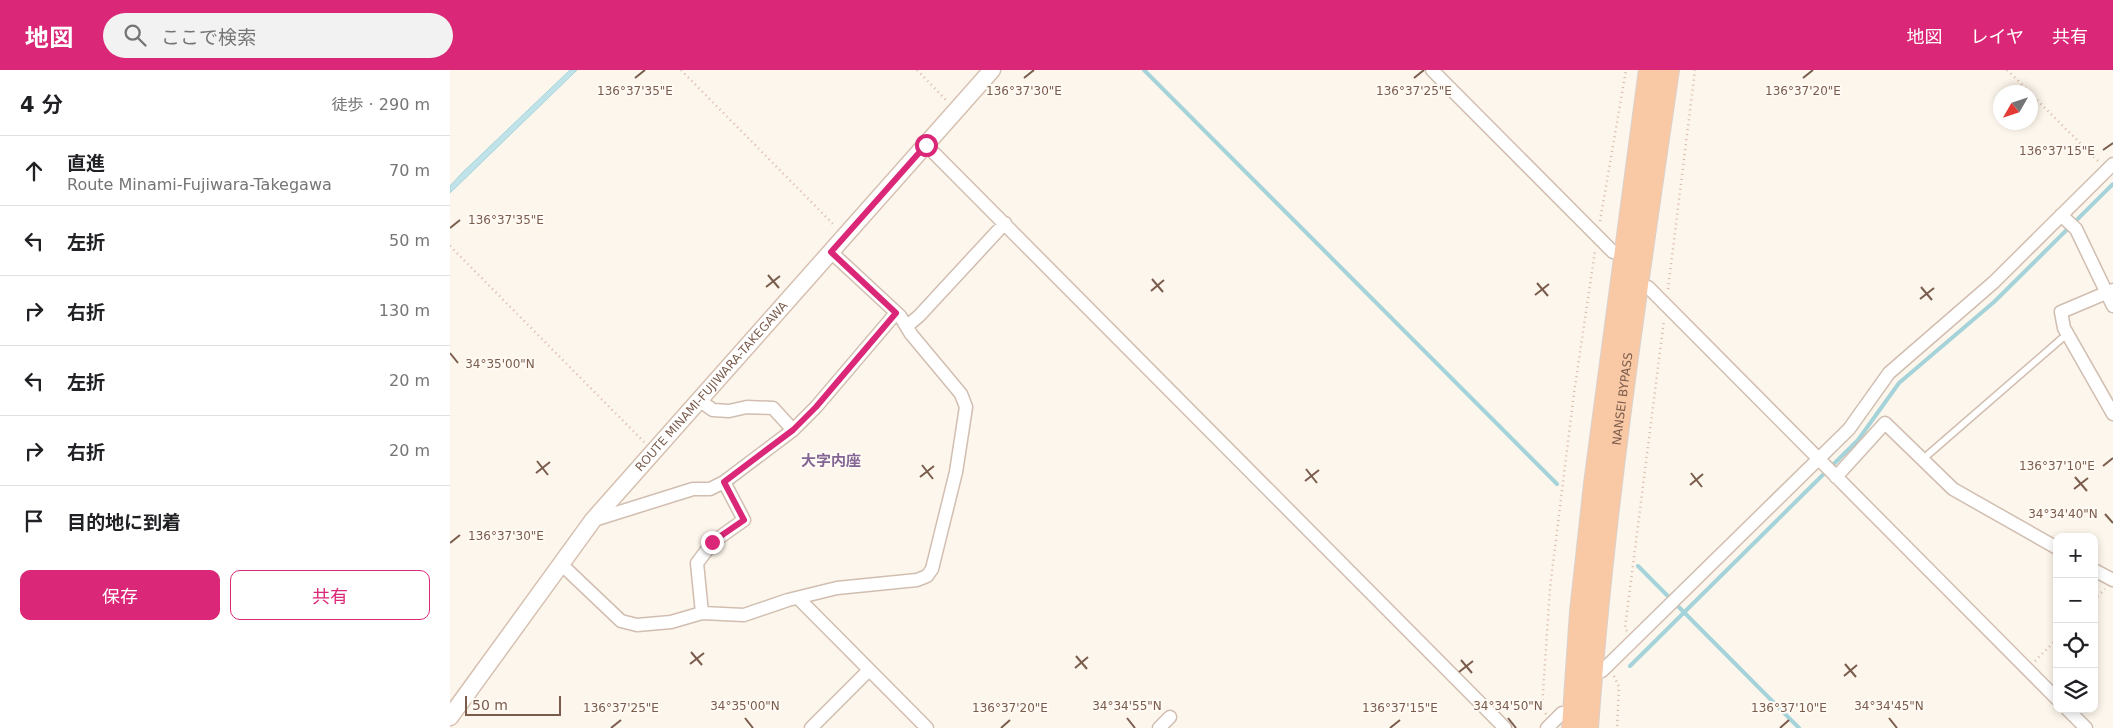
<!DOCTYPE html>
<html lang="ja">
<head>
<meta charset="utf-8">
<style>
	:root { --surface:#fff; --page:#f2f2f2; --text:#202124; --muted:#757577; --line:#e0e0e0; --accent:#db2777 }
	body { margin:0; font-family:"DejaVu Sans","Noto Sans JP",sans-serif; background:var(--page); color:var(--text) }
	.controls { position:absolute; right:15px; bottom:15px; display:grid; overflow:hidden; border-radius:10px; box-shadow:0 2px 8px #0003 }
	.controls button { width:45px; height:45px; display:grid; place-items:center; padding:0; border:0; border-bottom:1px solid var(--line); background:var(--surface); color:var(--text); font:25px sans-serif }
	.compass { position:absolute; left:1543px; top:15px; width:45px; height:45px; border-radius:50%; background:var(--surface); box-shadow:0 2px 8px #0003; rotate:231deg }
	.scale { position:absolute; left:15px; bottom:12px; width:96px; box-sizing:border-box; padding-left:5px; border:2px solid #7a5c4d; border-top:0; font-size:14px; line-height:18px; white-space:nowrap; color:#7a5c4d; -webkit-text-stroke:4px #fffaf3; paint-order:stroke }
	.stop { position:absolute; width:15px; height:15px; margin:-11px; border:4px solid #db2777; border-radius:50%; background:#fff }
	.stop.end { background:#db2777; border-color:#fff; box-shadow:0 1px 5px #0008 }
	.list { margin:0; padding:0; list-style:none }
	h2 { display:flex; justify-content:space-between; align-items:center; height:65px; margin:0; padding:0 20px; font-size:21px }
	h2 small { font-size:16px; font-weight:400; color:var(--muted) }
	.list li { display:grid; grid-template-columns:32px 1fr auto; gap:15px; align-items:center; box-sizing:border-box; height:70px; padding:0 20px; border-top:1px solid var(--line) }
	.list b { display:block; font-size:19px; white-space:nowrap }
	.list p { margin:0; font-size:16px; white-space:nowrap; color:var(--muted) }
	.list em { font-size:16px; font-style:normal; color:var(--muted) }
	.actions { display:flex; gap:10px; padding:15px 20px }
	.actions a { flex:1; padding:11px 0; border:1px solid var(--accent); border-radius:10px; text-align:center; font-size:18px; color:var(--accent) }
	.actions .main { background:var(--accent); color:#fff }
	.icon { flex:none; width:28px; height:28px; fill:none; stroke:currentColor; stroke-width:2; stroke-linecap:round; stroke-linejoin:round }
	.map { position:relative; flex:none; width:1663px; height:658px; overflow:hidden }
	header { display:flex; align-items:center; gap:30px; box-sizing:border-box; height:70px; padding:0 25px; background:var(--accent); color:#fff }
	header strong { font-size:24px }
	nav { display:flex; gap:28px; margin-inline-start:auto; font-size:18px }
	.search { width:350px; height:45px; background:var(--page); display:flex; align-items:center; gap:12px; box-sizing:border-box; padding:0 18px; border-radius:28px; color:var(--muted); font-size:19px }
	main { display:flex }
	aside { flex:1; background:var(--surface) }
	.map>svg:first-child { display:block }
	.water { fill:#bfe3e8; stroke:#a5d3da }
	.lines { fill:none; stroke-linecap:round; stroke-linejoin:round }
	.stream { stroke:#a5d3da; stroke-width:4 }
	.service-casing { stroke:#d1beb0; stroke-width:9 }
	.minor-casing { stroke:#d1beb0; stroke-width:15 }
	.secondary-casing { stroke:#d6c0b0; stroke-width:19 }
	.trunk-casing { stroke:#dad1cd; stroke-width:22 }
	.path { stroke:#d9b8a5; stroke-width:2.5; stroke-dasharray:1 4; stroke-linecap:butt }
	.service { stroke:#fff; stroke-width:6 }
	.minor { stroke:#fff; stroke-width:12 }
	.secondary { stroke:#fff; stroke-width:16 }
	.trunk { stroke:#f9c8a4; stroke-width:20 }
	.route { stroke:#db2777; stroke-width:6 }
	.ticks { fill:none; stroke:#7a5c4d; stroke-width:2 }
	.labels { text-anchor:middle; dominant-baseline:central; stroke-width:4; stroke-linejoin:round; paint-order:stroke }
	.street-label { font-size:12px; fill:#7a5c4d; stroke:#fffaf3 }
	.quarter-label { font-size:15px; font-weight:bold; fill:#846695; stroke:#fffaf3 }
	.ticks-label { font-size:12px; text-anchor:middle; fill:#7a5c4d; stroke:#fffaf3; stroke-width:4; stroke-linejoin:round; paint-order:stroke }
</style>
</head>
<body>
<header>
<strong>地図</strong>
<div class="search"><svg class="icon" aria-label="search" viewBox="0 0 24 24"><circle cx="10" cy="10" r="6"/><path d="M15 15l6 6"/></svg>ここで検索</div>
<nav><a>地図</a><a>レイヤ</a><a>共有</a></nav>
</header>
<main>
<aside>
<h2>4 分<small>徒歩 · 290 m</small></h2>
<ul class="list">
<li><svg class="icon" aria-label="ahead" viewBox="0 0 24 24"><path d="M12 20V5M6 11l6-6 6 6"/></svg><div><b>直進</b><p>Route Minami-Fujiwara-Takegawa</p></div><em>70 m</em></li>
<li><svg class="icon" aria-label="left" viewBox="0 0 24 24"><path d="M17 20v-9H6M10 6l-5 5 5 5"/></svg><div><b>左折</b></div><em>50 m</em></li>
<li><svg class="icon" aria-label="right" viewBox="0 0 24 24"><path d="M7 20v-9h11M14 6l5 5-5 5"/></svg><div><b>右折</b></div><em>130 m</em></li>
<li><svg class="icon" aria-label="left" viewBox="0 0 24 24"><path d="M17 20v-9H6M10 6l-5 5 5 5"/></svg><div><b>左折</b></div><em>20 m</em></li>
<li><svg class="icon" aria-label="right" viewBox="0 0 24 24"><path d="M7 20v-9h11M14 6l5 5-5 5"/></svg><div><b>右折</b></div><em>20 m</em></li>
<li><svg class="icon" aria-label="arrive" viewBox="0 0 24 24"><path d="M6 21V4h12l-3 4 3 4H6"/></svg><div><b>目的地に到着</b></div></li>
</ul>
<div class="actions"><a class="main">保存</a><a>共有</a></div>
</aside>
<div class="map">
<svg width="1663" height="658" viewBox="0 0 1663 658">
	<rect width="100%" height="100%" fill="#fdf6ec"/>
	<path class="water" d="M120,0H127L0,123V116L12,103Z"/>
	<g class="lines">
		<path class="stream" d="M694,0L1107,414
			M1188,496L1349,658
			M1180,596L1408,370L1449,313L1544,232L1663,114"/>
		<g class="service-casing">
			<path id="service" d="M1473,389L1617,264"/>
		</g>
		<g class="minor-casing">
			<path id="minor" d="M982,0L1163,182
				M476,75L1055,658
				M1611,145L1626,159L1663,236
				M1198,217L1607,629
				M1663,220L1611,242L1614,258L1663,344
				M457,256L469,246L555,153
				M343,360L366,337L446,243
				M1386,407L1435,353L1503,419L1607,478
				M144,450L243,419H260L274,412L343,360L323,338L297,337L279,341L263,340L250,331
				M111,494L171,551L187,555L221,552L252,543L294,545L338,530L387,518L467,510L477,506L482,499L506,402L516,337L511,324L461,264L450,246L381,182
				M1644,500L1663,510
				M348,528L477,658
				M252,543L247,493L263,472L294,450L274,412
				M1152,601L1399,359L1439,303L1544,212L1663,94
				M1617,639L1636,658
				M361,658L419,600
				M709,658L720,647
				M1097,658L1112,643"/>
		</g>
		<g class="secondary-casing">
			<g id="secondary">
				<path id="s1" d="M0,647L143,450L542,0"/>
			</g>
		</g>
		<g class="trunk-casing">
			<g id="trunk">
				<path d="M1122,658L1130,542L1144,414L1199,0"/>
				<path id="s2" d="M1138,658C1154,437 1187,219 1219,0"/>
			</g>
		</g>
		<path class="path" d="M231,0L385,156
			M467,0L497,31
			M1557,0L1580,22
			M1580,23L1649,92
			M1150,151L1176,0
			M0,176L194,372
			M1218,219L1245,0
			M1644,530L1655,519
			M1177,561L1175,558L1214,250
			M1585,591L1607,569
			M1164,606L1169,617L1167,658
			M1096,644L1092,638L1100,518L1124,323L1145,181"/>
		<use href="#service" class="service"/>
		<use href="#minor" class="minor"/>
		<use href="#secondary" class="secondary"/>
		<use href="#trunk" class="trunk"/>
	</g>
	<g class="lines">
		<path class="route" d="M262,472L294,450L274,412L343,360L366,337L446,243L381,182L476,75"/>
	</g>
	<path class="ticks" d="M185,8L195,0M574,8L584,0M964,8L974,0M1353,8L1363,0M1653,80L1663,73M0,158L10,150M318,205L329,218M702,209L713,222M1087,213L1098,226M316,217L330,206M1471,217L1482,230M701,221L714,210M1085,225L1099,214M1470,229L1484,218M0,283L8,293M87,391L98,405M472,395L483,409M1653,396L1663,388M856,399L867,413M86,403L100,392M1241,403L1252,417M470,407L484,396M1625,407L1637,421M855,411L869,400M1240,415L1253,404M1624,419L1638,408M1655,444L1663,453M0,473L10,465M241,582L252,595M626,586L637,599M1011,590L1022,603M240,594L254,583M1395,594L1406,607M625,598L638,587M1009,602L1023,591M1394,606L1407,595M295,648L303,658M677,648L685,658M1058,648L1066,658M1439,648L1447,658M161,658L171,650M551,658L560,650M940,658L950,650M1330,658L1339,650"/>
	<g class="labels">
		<g class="street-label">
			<text stroke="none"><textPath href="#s1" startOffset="422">ROUTE MINAMI-FUJIWARA-TAKEGAWA</textPath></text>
			<text stroke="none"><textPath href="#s2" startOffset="331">NANSEI BYPASS</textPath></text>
		</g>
		<g class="quarter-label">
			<text x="381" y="391">大字内座</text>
		</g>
	</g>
	<g class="ticks-label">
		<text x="185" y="25">136°37'35"E</text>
		<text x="574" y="25">136°37'30"E</text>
		<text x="964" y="25">136°37'25"E</text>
		<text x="1353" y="25">136°37'20"E</text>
		<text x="1607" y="85">136°37'15"E</text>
		<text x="56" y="154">136°37'35"E</text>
		<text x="50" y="298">34°35'00"N</text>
		<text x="1607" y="400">136°37'10"E</text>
		<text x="1613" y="448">34°34'40"N</text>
		<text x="56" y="470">136°37'30"E</text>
		<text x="295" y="640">34°35'00"N</text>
		<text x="677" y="640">34°34'55"N</text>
		<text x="1058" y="640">34°34'50"N</text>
		<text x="1439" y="640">34°34'45"N</text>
		<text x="171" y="642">136°37'25"E</text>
		<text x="560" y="642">136°37'20"E</text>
		<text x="950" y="642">136°37'15"E</text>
		<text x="1339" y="642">136°37'10"E</text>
	</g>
</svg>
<div class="controls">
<button>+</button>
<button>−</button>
<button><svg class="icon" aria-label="locate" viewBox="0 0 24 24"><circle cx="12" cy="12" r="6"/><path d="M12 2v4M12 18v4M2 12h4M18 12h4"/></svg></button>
<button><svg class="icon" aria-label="layers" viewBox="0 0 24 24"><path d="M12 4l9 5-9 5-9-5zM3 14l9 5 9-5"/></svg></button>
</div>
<svg class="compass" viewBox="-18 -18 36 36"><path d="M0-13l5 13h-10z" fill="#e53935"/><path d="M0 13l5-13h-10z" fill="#757577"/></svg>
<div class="scale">50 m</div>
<div class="stop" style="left:476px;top:75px"></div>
<div class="stop end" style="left:262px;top:472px"></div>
</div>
</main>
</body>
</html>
